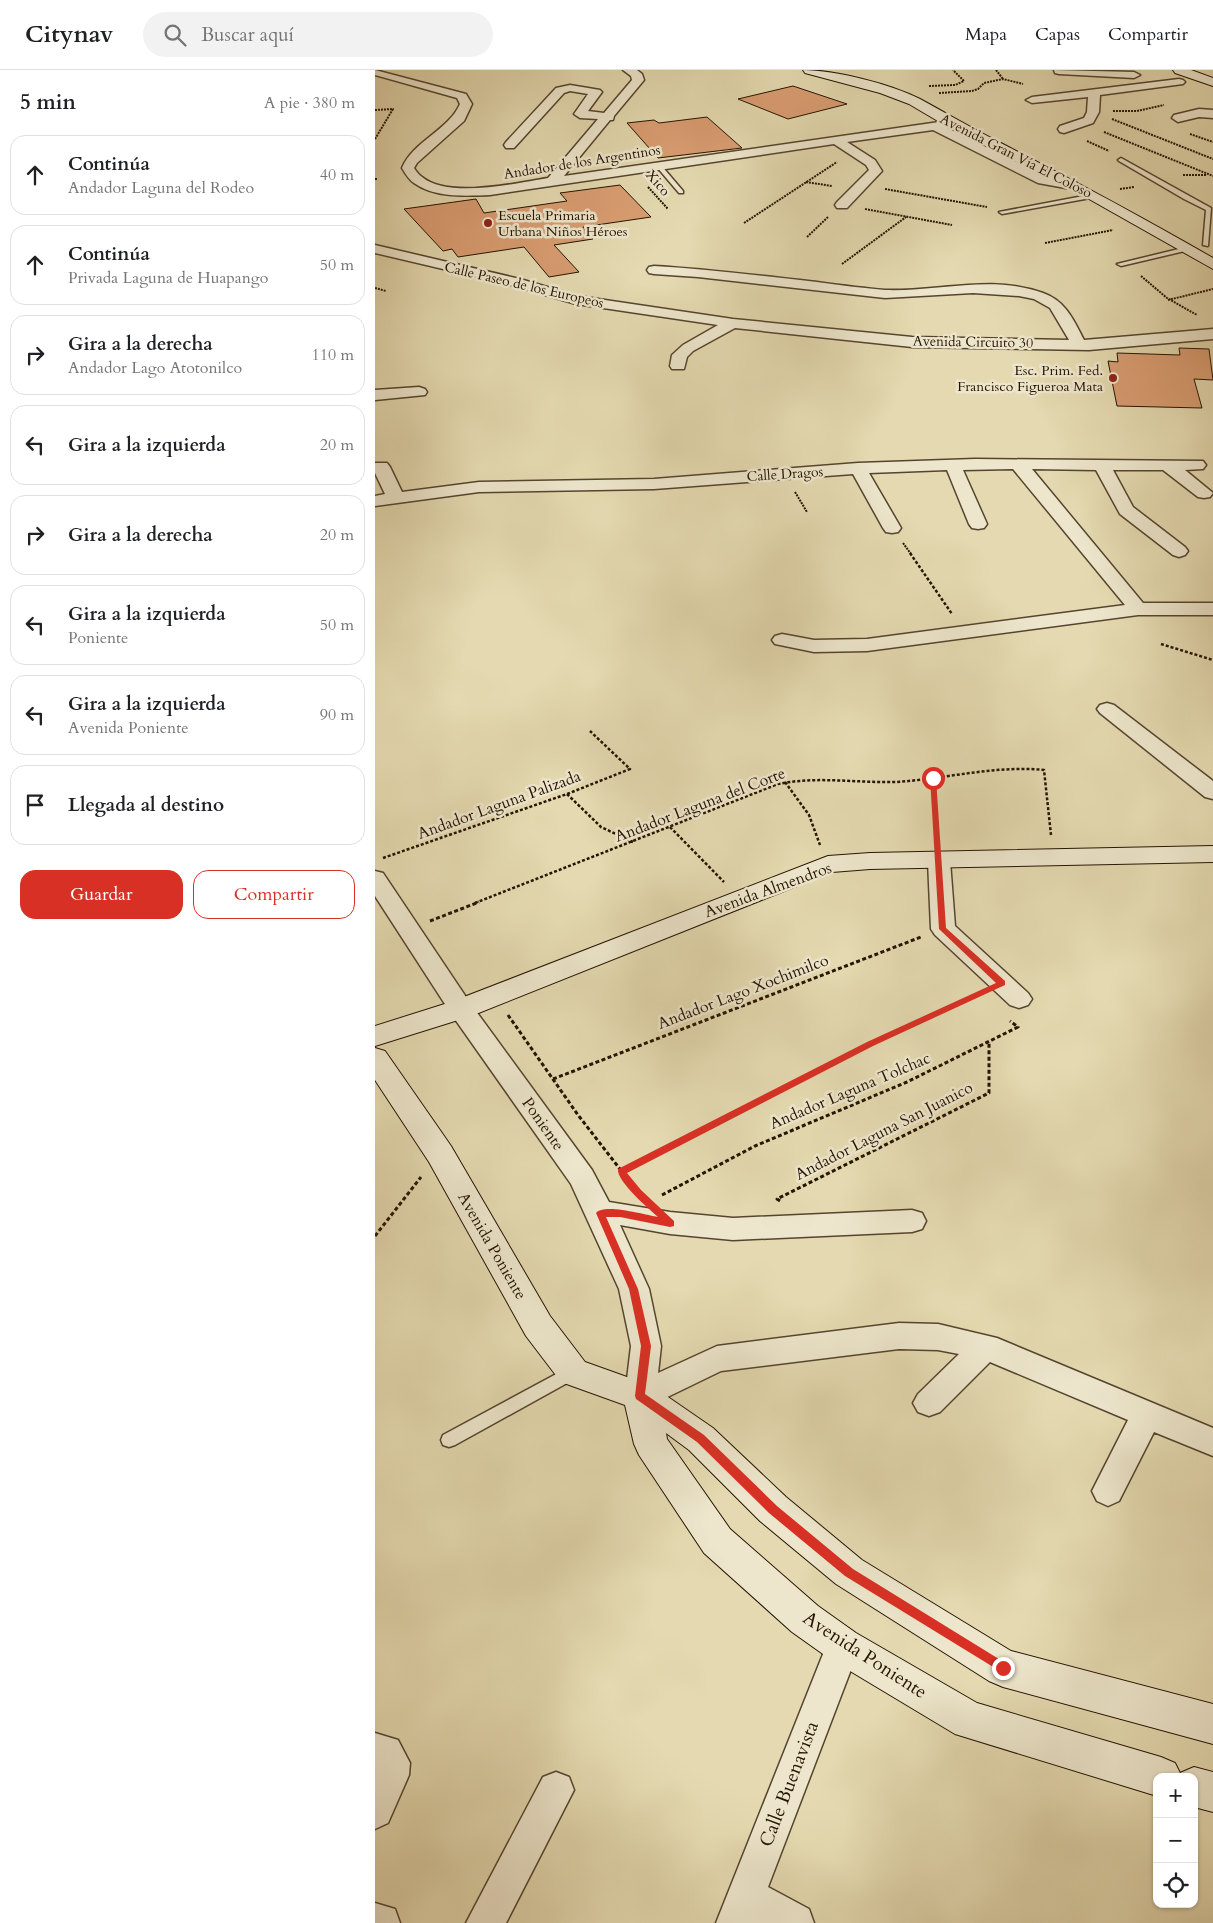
<!DOCTYPE html>
<html lang="es">
<head>
<meta charset="utf-8">
<style>
	:root { --surface:#fff; --page:#f2f2f2; --text:#202124; --muted:#757577; --line:#e0e0e0; --accent:#d93025 }
	body { margin:0; font-family:Cardo,serif; background:var(--page); color:var(--text) }
	.controls { position:absolute; right:15px; bottom:15px; display:grid; overflow:hidden; border-radius:10px; box-shadow:0 1px 4px #0004 }
	.controls button { width:45px; height:45px; display:grid; place-items:center; padding:0; border:0; border-bottom:1px solid var(--line); background:var(--surface); color:var(--text); font:25px sans-serif }
	.stop { position:absolute; width:15px; height:15px; margin:-11px; border:4px solid #d93025; border-radius:50%; background:#fff }
	.stop.end { background:#d93025; border-color:#fff; box-shadow:0 1px 5px #0008 }
	.list { margin:0; padding:0; list-style:none }
	h2 { display:flex; justify-content:space-between; align-items:center; height:65px; margin:0; padding:0 20px; font-size:21px }
	h2 small { font-size:16px; font-weight:400; color:var(--muted) }
	.list li { display:grid; grid-template-columns:32px 1fr auto; gap:15px; align-items:center; box-sizing:border-box; height:80px; margin:0 10px 10px; padding:0 10px; border:1px solid var(--line); border-radius:15px }
	.list b { display:block; font-size:19px; white-space:nowrap }
	.list p { margin:0; font-size:16px; white-space:nowrap; color:var(--muted) }
	.list em { font-size:16px; font-style:normal; color:var(--muted) }
	.actions { display:flex; gap:10px; padding:15px 20px }
	.actions a { flex:1; padding:11px 0; border:1px solid var(--accent); border-radius:15px; text-align:center; font-size:18px; color:var(--accent) }
	.actions .main { background:var(--accent); color:#fff }
	.icon { flex:none; width:28px; height:28px; fill:none; stroke:currentColor; stroke-width:2; stroke-linecap:round; stroke-linejoin:round }
	.map { position:relative; flex:none; width:838px; height:1853px; overflow:hidden }
	header { display:flex; align-items:center; gap:30px; box-sizing:border-box; height:70px; padding:0 25px; background:var(--surface); border-bottom:1px solid var(--line) }
	header strong { font-size:24px }
	nav { display:flex; gap:28px; margin-inline-start:auto; font-size:18px }
	.search { width:350px; height:45px; background:var(--page); display:flex; align-items:center; gap:12px; box-sizing:border-box; padding:0 18px; border-radius:28px; color:var(--muted); font-size:19px }
	main { display:flex }
	aside { flex:1; background:var(--surface) }
	.map>svg:first-child { display:block }
	.building { fill:#d99d72; stroke:#251402 }
	.lines { fill:none; stroke-linecap:round; stroke-linejoin:round }
	.lane-casing { stroke:#55452e; stroke-width:3 }
	.street-casing { stroke:#55452e; stroke-width:3 }
	.secondary-casing { stroke:#251402; stroke-width:2 }
	.path-far2 { stroke:#251402; stroke-width:2; stroke-dasharray:2 1; stroke-linecap:butt }
	.path-far1 { stroke:#251402; stroke-width:2.5; stroke-dasharray:3 2; stroke-linecap:butt }
	.path { stroke:#251402; stroke-width:3; stroke-dasharray:4 2.5; stroke-linecap:butt }
	.lane { fill:#ede6cc; fill-rule:evenodd }
	.street { fill:#ede6cc; fill-rule:evenodd }
	.secondary { fill:#ede6cc; fill-rule:evenodd }
	.route { fill:#d93025 }
	.poi-dot { fill:#8f2418; stroke:#ede6cc; stroke-width:2 }
	.labels { text-anchor:middle; dominant-baseline:central; stroke-width:5; stroke-linejoin:round; paint-order:stroke }
	.far-street-label { font-size:14px; fill:#251402; stroke:#ede6cc }
	.far-poi-label { font-size:14px; fill:#251402; stroke:#ede6cc; text-anchor:start }
	.street-label { font-size:16px; fill:#251402; stroke:#ede6cc }
	.near-street-label { font-size:19px; fill:#251402; stroke:#ede6cc }
</style>
</head>
<body>
<header>
<strong>Citynav</strong>
<div class="search"><svg class="icon" aria-label="search" viewBox="0 0 24 24"><circle cx="10" cy="10" r="6"/><path d="M15 15l6 6"/></svg>Buscar aquí</div>
<nav><a>Mapa</a><a>Capas</a><a>Compartir</a></nav>
</header>
<main>
<aside>
<h2>5 min<small>A pie · 380 m</small></h2>
<ul class="list">
<li><svg class="icon" aria-label="ahead" viewBox="0 0 24 24"><path d="M12 20V5M6 11l6-6 6 6"/></svg><div><b>Continúa</b><p>Andador Laguna del Rodeo</p></div><em>40 m</em></li>
<li><svg class="icon" aria-label="ahead" viewBox="0 0 24 24"><path d="M12 20V5M6 11l6-6 6 6"/></svg><div><b>Continúa</b><p>Privada Laguna de Huapango</p></div><em>50 m</em></li>
<li><svg class="icon" aria-label="right" viewBox="0 0 24 24"><path d="M7 20v-9h11M14 6l5 5-5 5"/></svg><div><b>Gira a la derecha</b><p>Andador Lago Atotonilco</p></div><em>110 m</em></li>
<li><svg class="icon" aria-label="left" viewBox="0 0 24 24"><path d="M17 20v-9H6M10 6l-5 5 5 5"/></svg><div><b>Gira a la izquierda</b></div><em>20 m</em></li>
<li><svg class="icon" aria-label="right" viewBox="0 0 24 24"><path d="M7 20v-9h11M14 6l5 5-5 5"/></svg><div><b>Gira a la derecha</b></div><em>20 m</em></li>
<li><svg class="icon" aria-label="left" viewBox="0 0 24 24"><path d="M17 20v-9H6M10 6l-5 5 5 5"/></svg><div><b>Gira a la izquierda</b><p>Poniente</p></div><em>50 m</em></li>
<li><svg class="icon" aria-label="left" viewBox="0 0 24 24"><path d="M17 20v-9H6M10 6l-5 5 5 5"/></svg><div><b>Gira a la izquierda</b><p>Avenida Poniente</p></div><em>90 m</em></li>
<li><svg class="icon" aria-label="arrive" viewBox="0 0 24 24"><path d="M6 21V4h12l-3 4 3 4H6"/></svg><div><b>Llegada al destino</b></div></li>
</ul>
<div class="actions"><a class="main">Guardar</a><a>Compartir</a></div>
</aside>
<div class="map">
<svg width="838" height="1853" viewBox="0 0 838 1853">
	<rect width="100%" height="100%" fill="#e4d9b0"/>
	<filter id="stains"><feTurbulence type="fractalNoise" baseFrequency=".004" numOctaves="4"/><feColorMatrix values="0 0 0 0 .2 0 0 0 0 .09 0 0 0 0 .02 0 0 0 .5 -.17"/></filter>
	<radialGradient id="worn" r=".72"><stop offset=".6" stop-color="#630" stop-opacity="0"/><stop offset="1" stop-color="#630" stop-opacity=".3"/></radialGradient>
	<path class="building" d="M418,16L472,34L413,49L363,29Z
		M332,47L367,78L283,88L252,53L279,50L284,53Z
		M245,115L276,147L208,157L218,169L179,175L204,202L174,207L149,177L83,187L77,179L68,181L29,139L101,129L109,143L192,131L185,123Z
		M804,278L834,279L838,310L819,309L827,338L742,336L733,291L743,292L742,283L805,285Z"/>
	<g class="lines">
		<g class="lane-casing">
			<path id="lane" d="M746,88L836,138L833,176L828,175L831,140L809,129L744,91L743,90Z
				M281,94H285L308,121V123H304L281,96Z
				M719,124L721,125V127L627,144L624,142Z
				M812,177L815,179L814,180L746,196L742,194Z
				M198,1295L203,1297L206,1302L203,1307L80,1375L74,1377L68,1375L66,1370L68,1365Z"/>
		</g>
		<g class="street-casing">
			<path id="street" d="M0,0L91,24L97,34L89,51L42,93L39,98C41,101 44,105 47,107C73,129 142,113 173,108L223,49L205,48L199,44L213,24L195,21L189,23L139,78H131L129,75L131,72L181,18L195,15L225,20L227,22L213,41L229,43L257,10L256,6L248,0H262L267,4L269,10L239,46L238,50H235L189,106L578,50L584,54L582,57L572,58L673,107L701,112L702,115L696,119L663,113L558,60L472,72L500,90L507,101L472,138H462L460,135L462,132L494,100L491,95L459,74L115,125C90,126 60,128 39,113C34,110 30,103 27,98C38,71 73,61 85,34L82,28L0,5Z
				M679,0L759,2L765,5L759,8L684,4L680,3Z
				M804,9L808,10L810,12L808,14L725,25L724,42L718,53L689,63L685,62L683,59L685,56L709,48L712,42L713,27L657,33L651,30L657,27Z
				M824,39L838,40V48L824,47L803,52L797,48L799,45Z
				M0,175L145,209L203,226L358,249L537,267L694,270L675,238L659,229L644,226L598,223L510,228L323,207L279,204L274,203L272,200L274,197L279,196C333,199 387,206 442,212C464,215 487,218 510,220C562,222 617,204 668,223C691,231 699,251 709,270L838,259V269L714,280L537,277L360,258L318,281L312,287L309,299H297L295,296L297,285L308,275L343,255L201,234L136,215L0,183Z
				M44,317L50,319L52,322L50,325L0,330V320Z
				M600,389L828,391L831,395L828,399L810,400L838,423L835,427L829,428L823,427L788,400H738L758,437L810,477L813,481L810,485L804,487L798,485L745,444L721,400L657,399L768,533H838V545H763L492,581L439,582L400,574L397,570L400,566L407,564L439,570L492,569L750,535L638,399L588,400L612,454L609,458L603,459L597,458L594,454L572,400L494,403L526,458L523,462L517,463L511,462L508,458L478,404L279,419L104,422L0,436V426L10,424L0,403V393H12L15,397L27,422L104,412L279,409L483,393Z
				M732,633L739,635L838,711V729L830,727L725,643L722,639L725,635Z
				M564,784L572,786L575,791L580,856L653,923L657,929L653,935L644,938L635,935L560,865L556,859L553,791L556,786Z
				M0,801L8,803L95,933L217,1100L234,1132L295,1142L358,1148L537,1140L547,1143L551,1151L547,1159L537,1162L358,1170L295,1164L245,1155L274,1219L286,1276L283,1303L342,1276L524,1253L563,1254L622,1268L838,1358V1386L779,1362L744,1431L733,1436L722,1431L717,1421L753,1350L615,1292L565,1342L554,1346L543,1342L538,1333L543,1324L584,1284L563,1280L524,1279L346,1301L276,1335L265,1339L254,1335L250,1326L256,1276L244,1219L196,1114L77,945L0,826Z
				M468,1559L480,1564L485,1576L393,1817L434,1839L439,1853H341L456,1564Z
				M0,1663L23,1670L35,1693L34,1705L13,1753L0,1759Z
				M181,1702L194,1707L199,1720L131,1853H91L168,1707Z
				M0,1833L20,1839L25,1853H0Z"/>
		</g>
		<g class="secondary-casing">
			<path id="secondary" d="M428,0C460,0 516,14 545,29C569,42 593,56 618,69C692,107 765,146 838,188V199L714,129L573,57L534,34L505,23L430,3Z
				M798,0H816L838,8V16L800,3Z
				M838,776V792L495,799L457,802L96,946L0,976V956L76,932L453,786L495,783Z
				M0,978L10,981L76,1076L175,1246L210,1292L277,1316L338,1358L411,1427L487,1490L636,1581L838,1634V1674L628,1617L614,1611L461,1514L385,1451L314,1380L291,1363L292,1369L355,1459L443,1536L481,1563L602,1633L786,1687L800,1693L805,1703L819,1697L838,1702V1742L819,1737V1707H782V1726L580,1664L455,1589L417,1562L329,1483L264,1385L259,1374L250,1335L186,1312L151,1266L54,1092L0,1010Z"/>
		</g>
		<path class="path-far2" d="M621,0L628,9
			M554,16L580,15L589,11L578,0
			M564,23L597,21L603,19L609,13L628,9L648,14
			M0,40L18,39L0,69
			M738,41H762L789,35
			M737,49L838,89
			M729,62L838,106
			M815,64L838,72
			M712,71L734,81
			M808,105H832
			M0,109H2
			M431,112L457,116
			M273,117L293,139
			M510,119L612,137
			M745,119L759,117
			M490,139L577,155
			M369,153L462,92
			M432,167L453,147
			M670,173L738,160
			M467,194L531,147
			M766,206L792,228L822,245
			M0,218L11,221
			M793,230L838,219
			M420,422L432,442
			M528,473L536,484"/>
		<path class="path-far1" d="M535,483L577,544
			M786,574L838,590
			M558,708L562,768
			M410,712L434,745L445,775
			M192,724L226,757L258,772
			M295,757L349,812
			M8,788L192,724L255,699L215,661
			M100,833L403,714C442,706 481,713 521,712C570,709 620,695 669,700L676,765"/>
		<path class="path" d="M55,851L104,832
			M133,945L203,1045L262,1121
			M178,1009L546,867
			M247,1102L495,974L604,924
			M287,1125L380,1076L532,1012L643,957L635,951
			M405,1131L402,1129L614,1023V972
			M0,1166L46,1107"/>
		<use href="#lane" class="lane"/>
		<use href="#street" class="street"/>
		<use href="#secondary" class="secondary"/>
	</g>
	<path class="route" d="M555,707L561,708L571,858L630,911V915L498,976L252,1103L266,1120L299,1151V1156L295,1157L245,1147H231L263,1219L276,1276L270,1324L329,1365L402,1436L478,1499L632,1594L634,1598L632,1601L628,1603L470,1506L394,1443L322,1372L261,1329L260,1326L266,1276L254,1219L221,1143C229,1133 270,1145 283,1147C274,1139 241,1111 243,1099L492,972L621,913L564,859Z"/>
	<g class="poi-dot">
		<circle cx="113" cy="153" r="5"/>
		<circle cx="738" cy="308" r="5"/>
	</g>
	<g class="labels">
		<g class="far-street-label">
			<text transform="translate(641 86) rotate(27)">Avenida Gran Vía El Coloso</text>
			<text transform="translate(207 92) rotate(-9)">Andador de los Argentinos</text>
			<text transform="translate(283 113) rotate(49)">Xico</text>
			<text transform="translate(149 215) rotate(13)">Calle Paseo de los Europeos</text>
			<text transform="translate(598 272) rotate(1)">Avenida Circuito 30</text>
			<text transform="translate(410 404) rotate(-4)">Calle Dragos</text>
		</g>
		<g class="far-poi-label">
			<text x="123" y="145">Escuela Primaria<tspan x="123" dy="16">Urbana Niños Héroes</tspan></text>
			<text x="728" y="300" text-anchor="end">Esc. Prim. Fed.<tspan x="728" dy="16">Francisco Figueroa Mata</tspan></text>
		</g>
		<g class="street-label">
			<text transform="translate(124 735) rotate(-20)">Andador Laguna Palizada</text>
			<text transform="translate(325 735) rotate(-21)">Andador Laguna del Corte</text>
			<text transform="translate(393 820) rotate(-20)">Avenida Almendros</text>
			<text transform="translate(368 922) rotate(-21)">Andador Lago Xochimilco</text>
			<text transform="translate(475 1021) rotate(-23)">Andador Laguna Tolchac</text>
			<text transform="translate(168 1054) rotate(55)">Poniente</text>
			<text transform="translate(509 1061) rotate(-27)">Andador Laguna San Juanico</text>
			<text transform="translate(117 1176) rotate(60)">Avenida Poniente</text>
		</g>
		<g class="near-street-label">
			<text transform="translate(490 1585) rotate(33)">Avenida Poniente</text>
			<text transform="translate(414 1714) rotate(-69)">Calle Buenavista</text>
		</g>
	</g>
	<rect width="100%" height="100%" filter="url(#stains)"/>
	<rect width="100%" height="100%" fill="url(#worn)"/>
</svg>
<div class="controls">
<button>+</button>
<button>−</button>
<button><svg class="icon" aria-label="locate" viewBox="0 0 24 24"><circle cx="12" cy="12" r="6"/><path d="M12 2v4M12 18v4M2 12h4M18 12h4"/></svg></button>
</div>
<div class="stop" style="left:558px;top:708px"></div>
<div class="stop end" style="left:628px;top:1598px"></div>
</div>
</main>
</body>
</html>
